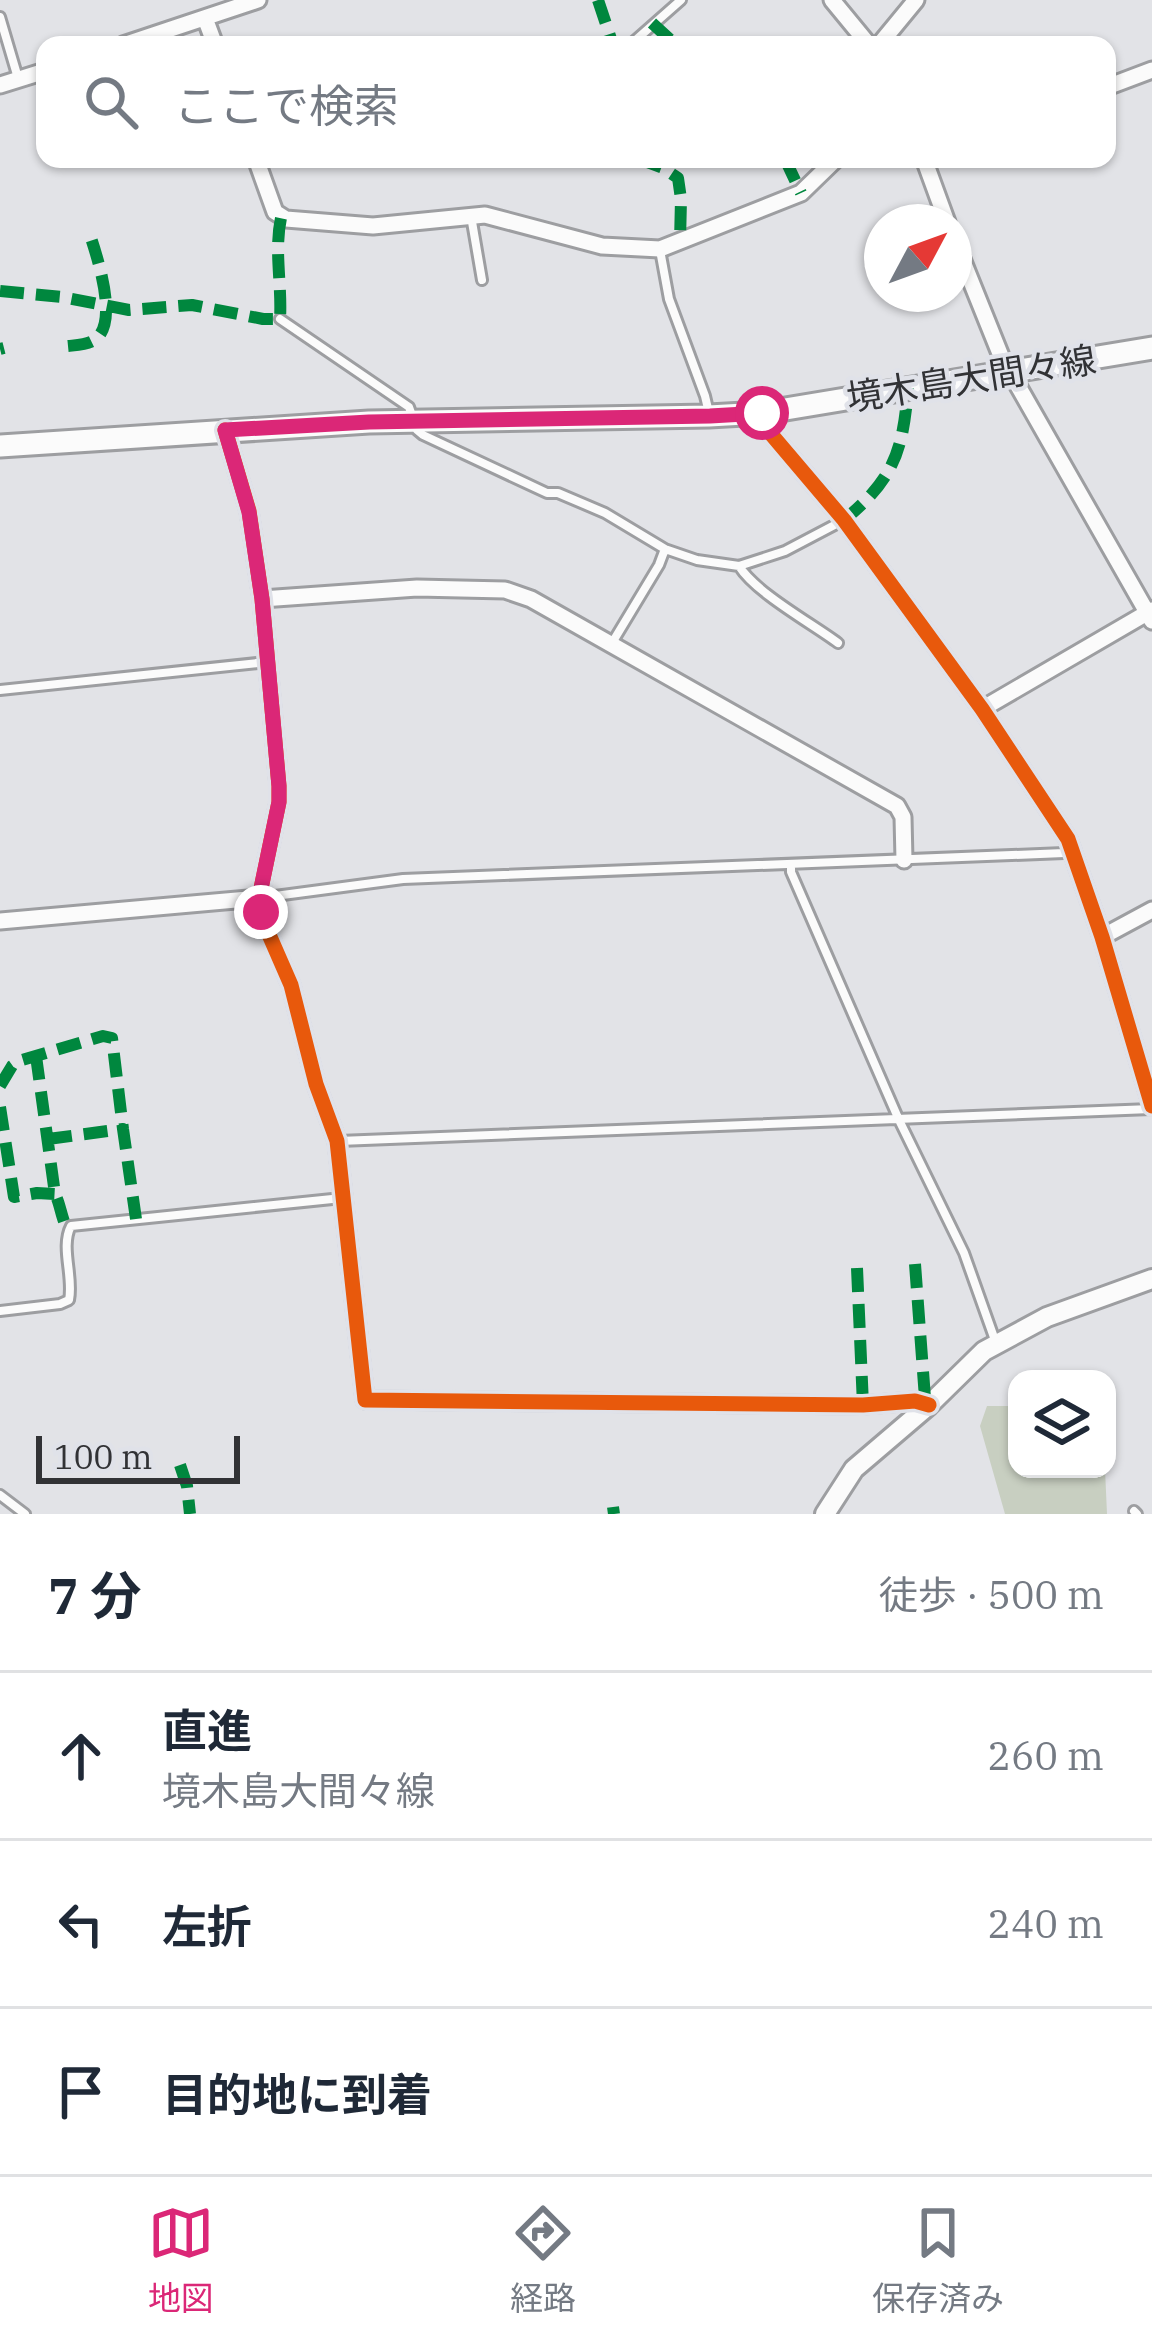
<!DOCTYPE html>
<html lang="ja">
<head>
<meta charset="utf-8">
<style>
	:root { --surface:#fff; --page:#f6f6f7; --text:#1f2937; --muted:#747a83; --line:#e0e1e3; --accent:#db2777 }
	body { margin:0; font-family:"IBM Plex Serif","Noto Sans JP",serif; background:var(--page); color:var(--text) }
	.controls { position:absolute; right:36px; bottom:36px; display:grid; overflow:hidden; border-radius:24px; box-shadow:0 3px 9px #0004 }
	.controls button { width:108px; height:108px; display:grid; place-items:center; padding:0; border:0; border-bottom:3px solid var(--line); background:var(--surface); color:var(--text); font:60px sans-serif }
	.compass { position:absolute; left:864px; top:204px; width:108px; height:108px; border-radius:50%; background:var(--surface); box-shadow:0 3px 9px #0004; rotate:49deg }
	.scale { position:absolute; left:36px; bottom:30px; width:204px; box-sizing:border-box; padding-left:12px; border:6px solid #313235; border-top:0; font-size:33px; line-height:42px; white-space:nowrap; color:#313235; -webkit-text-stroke:9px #e0e2e9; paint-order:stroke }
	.stop { position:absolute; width:36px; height:36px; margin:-27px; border:9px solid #db2777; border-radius:50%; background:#fff }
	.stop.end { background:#db2777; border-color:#fff; box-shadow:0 3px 12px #0008 }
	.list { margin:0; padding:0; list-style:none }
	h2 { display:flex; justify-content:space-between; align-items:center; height:156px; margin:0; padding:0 48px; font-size:51px }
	h2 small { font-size:39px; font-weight:400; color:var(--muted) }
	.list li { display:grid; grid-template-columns:78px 1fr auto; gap:36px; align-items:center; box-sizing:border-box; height:168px; padding:0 48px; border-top:3px solid var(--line) }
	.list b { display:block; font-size:45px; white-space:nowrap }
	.list p { margin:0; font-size:39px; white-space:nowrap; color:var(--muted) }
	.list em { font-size:39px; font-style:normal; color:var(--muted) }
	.icon { flex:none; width:66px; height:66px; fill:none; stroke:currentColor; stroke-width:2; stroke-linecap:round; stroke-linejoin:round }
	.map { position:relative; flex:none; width:1152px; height:1514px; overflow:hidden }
	.search { position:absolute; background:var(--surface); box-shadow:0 3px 9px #0004; left:36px; right:36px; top:36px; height:132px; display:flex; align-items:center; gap:30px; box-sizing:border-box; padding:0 42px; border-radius:24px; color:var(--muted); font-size:45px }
	.sheet { height:660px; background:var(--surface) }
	nav { display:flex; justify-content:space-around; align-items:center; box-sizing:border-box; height:168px; border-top:3px solid var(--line); background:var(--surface); font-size:33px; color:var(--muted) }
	nav a { display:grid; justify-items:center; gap:6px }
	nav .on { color:var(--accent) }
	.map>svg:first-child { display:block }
	.green { fill:#c8cfc1 }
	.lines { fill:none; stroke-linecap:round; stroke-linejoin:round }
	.service-casing { stroke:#9d9ea1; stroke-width:14 }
	.minor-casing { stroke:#9d9ea1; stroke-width:21 }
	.tertiary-casing { stroke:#9d9ea1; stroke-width:24 }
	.secondary-casing { stroke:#9d9ea1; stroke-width:27 }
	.service { stroke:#fbfbfb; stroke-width:8 }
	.minor { stroke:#fbfbfb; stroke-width:15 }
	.tertiary { stroke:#fbfbfb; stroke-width:18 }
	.secondary { stroke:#fbfbfb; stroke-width:21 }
	.quiet { stroke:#00873e; stroke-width:12; stroke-dasharray:24 12; stroke-linecap:butt }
	.cycleway-casing { stroke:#e0e2e9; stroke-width:22 }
	.cycleway { stroke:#e8590c; stroke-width:15 }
	.route { stroke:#db2777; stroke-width:15 }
	.labels { text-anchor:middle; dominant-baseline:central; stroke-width:9; stroke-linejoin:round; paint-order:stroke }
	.street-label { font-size:36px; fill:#313235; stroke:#e0e2e9 }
</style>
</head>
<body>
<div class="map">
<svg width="1152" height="1514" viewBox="0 0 1152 1514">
	<rect width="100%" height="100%" fill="#e2e3e7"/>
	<path class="green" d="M987,1406H1017V1469H1105L1107,1514H1005L980,1426Z"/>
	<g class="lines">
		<g class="service-casing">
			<path id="service" d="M0,17L18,78
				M630,45L681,0
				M471,216L482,280
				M660,250L669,299L705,396L709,413
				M280,319L409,407L417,430L423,435L547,493H558L605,513L665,549L697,560L739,566L785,551L844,520
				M739,566C756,593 811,623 838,643
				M612,643L659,565L665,549
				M0,690L267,662
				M791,865V872L899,1120L964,1253L996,1343
				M260,898L403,879L1064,853L1071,850
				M339,1141L1151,1109
				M0,1311L60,1304L69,1300C74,1277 60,1247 71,1226L342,1198
				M0,1495L25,1514
				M1134,1511L1137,1514"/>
		</g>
		<g class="minor-casing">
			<path id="minor" d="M832,0L869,45
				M205,18L215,45
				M123,45L258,0
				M879,45L916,0
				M0,85L45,71
				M1107,87L1152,70
				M256,159L275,212L286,219L373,226L485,215L602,246L660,249L801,193L836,159
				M924,159L947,222
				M954,239L1001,356L1152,621
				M762,413L771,434L844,520L982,709L1068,839L1102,937L1152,1106
				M225,430L249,511L262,599L279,786V802L259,898L267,930L291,985L316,1084L337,1141L365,1400L863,1405L915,1401L929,1405
				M262,599L417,588L505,590L531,599L897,806L903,817L904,860
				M982,709L1152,610
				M0,921L259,898
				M1102,937L1152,910"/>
		</g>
		<g class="tertiary-casing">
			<path id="tertiary" d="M825,1514L854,1469L929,1405L984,1351L1047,1317L1152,1279"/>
		</g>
		<g class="secondary-casing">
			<path id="secondary" d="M0,446L369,422L709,416L762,413L1152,348"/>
		</g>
		<use href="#service" class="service"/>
		<use href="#minor" class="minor"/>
		<use href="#tertiary" class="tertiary"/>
		<use href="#secondary" class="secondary"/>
		<path class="quiet" d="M598,0L613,45
			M652,23L676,45
			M639,159L663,168L678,178L681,199L680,242
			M785,159L801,193
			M0,291L62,297L129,310L192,305L263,319H280C282,284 274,251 281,218
			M68,346C78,345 89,345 97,338C118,319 97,256 89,232
			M0,349L4,348
			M844,520C894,479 903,451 908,388
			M36,1056L55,1194C61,1206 61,1218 68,1230
			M0,1086L12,1066L19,1061L103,1036L112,1038L123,1129
			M0,1107L14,1197L37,1193L55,1194
			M48,1139L123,1129L136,1219
			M915,1264L925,1398L915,1401
			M857,1268L863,1405
			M180,1465L187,1486L190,1514
			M613,1507L614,1514"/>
		<g class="cycleway-casing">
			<path id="cycleway" d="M762,413L771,434L844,520L982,709L1068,839L1102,937L1152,1106
				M225,430L249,511L262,599L279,786V802L259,898L267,930L291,985L316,1084L337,1141L365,1400L863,1405L915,1401L929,1405"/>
		</g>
		<use href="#cycleway" class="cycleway"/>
	</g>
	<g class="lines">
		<path class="route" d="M261,912L259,898L279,802V786L262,599L249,512L225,430L369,422L710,416L762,413"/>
	</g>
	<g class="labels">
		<g class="street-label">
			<text transform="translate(971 378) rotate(-9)">境木島大間々線</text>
		</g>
	</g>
</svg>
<div class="controls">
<button><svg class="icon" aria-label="layers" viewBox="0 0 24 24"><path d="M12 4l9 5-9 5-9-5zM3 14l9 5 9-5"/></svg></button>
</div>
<svg class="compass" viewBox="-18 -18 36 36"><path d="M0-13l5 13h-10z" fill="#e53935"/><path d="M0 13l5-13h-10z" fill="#747a83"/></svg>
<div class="scale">100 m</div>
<div class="stop" style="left:762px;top:413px"></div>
<div class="stop end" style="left:261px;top:912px"></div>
<div class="search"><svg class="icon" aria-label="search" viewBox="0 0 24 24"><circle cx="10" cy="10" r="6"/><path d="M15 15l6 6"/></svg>ここで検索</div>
</div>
<section class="sheet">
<h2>7 分<small>徒歩 · 500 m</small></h2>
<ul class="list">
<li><svg class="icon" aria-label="ahead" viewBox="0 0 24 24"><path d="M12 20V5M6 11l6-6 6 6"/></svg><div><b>直進</b><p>境木島大間々線</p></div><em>260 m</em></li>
<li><svg class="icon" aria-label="left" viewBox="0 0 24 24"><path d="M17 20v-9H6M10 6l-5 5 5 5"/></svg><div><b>左折</b></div><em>240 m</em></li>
<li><svg class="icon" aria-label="arrive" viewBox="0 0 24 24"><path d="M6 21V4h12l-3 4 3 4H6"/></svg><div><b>目的地に到着</b></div></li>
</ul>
</section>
<nav>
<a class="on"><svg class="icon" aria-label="map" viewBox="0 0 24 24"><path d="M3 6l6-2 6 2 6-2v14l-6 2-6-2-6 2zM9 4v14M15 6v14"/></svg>地図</a>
<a><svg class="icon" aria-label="directions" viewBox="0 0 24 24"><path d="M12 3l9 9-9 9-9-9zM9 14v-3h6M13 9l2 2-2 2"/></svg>経路</a>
<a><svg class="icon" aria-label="saved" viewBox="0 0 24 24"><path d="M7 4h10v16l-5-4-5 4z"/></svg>保存済み</a>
</nav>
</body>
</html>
